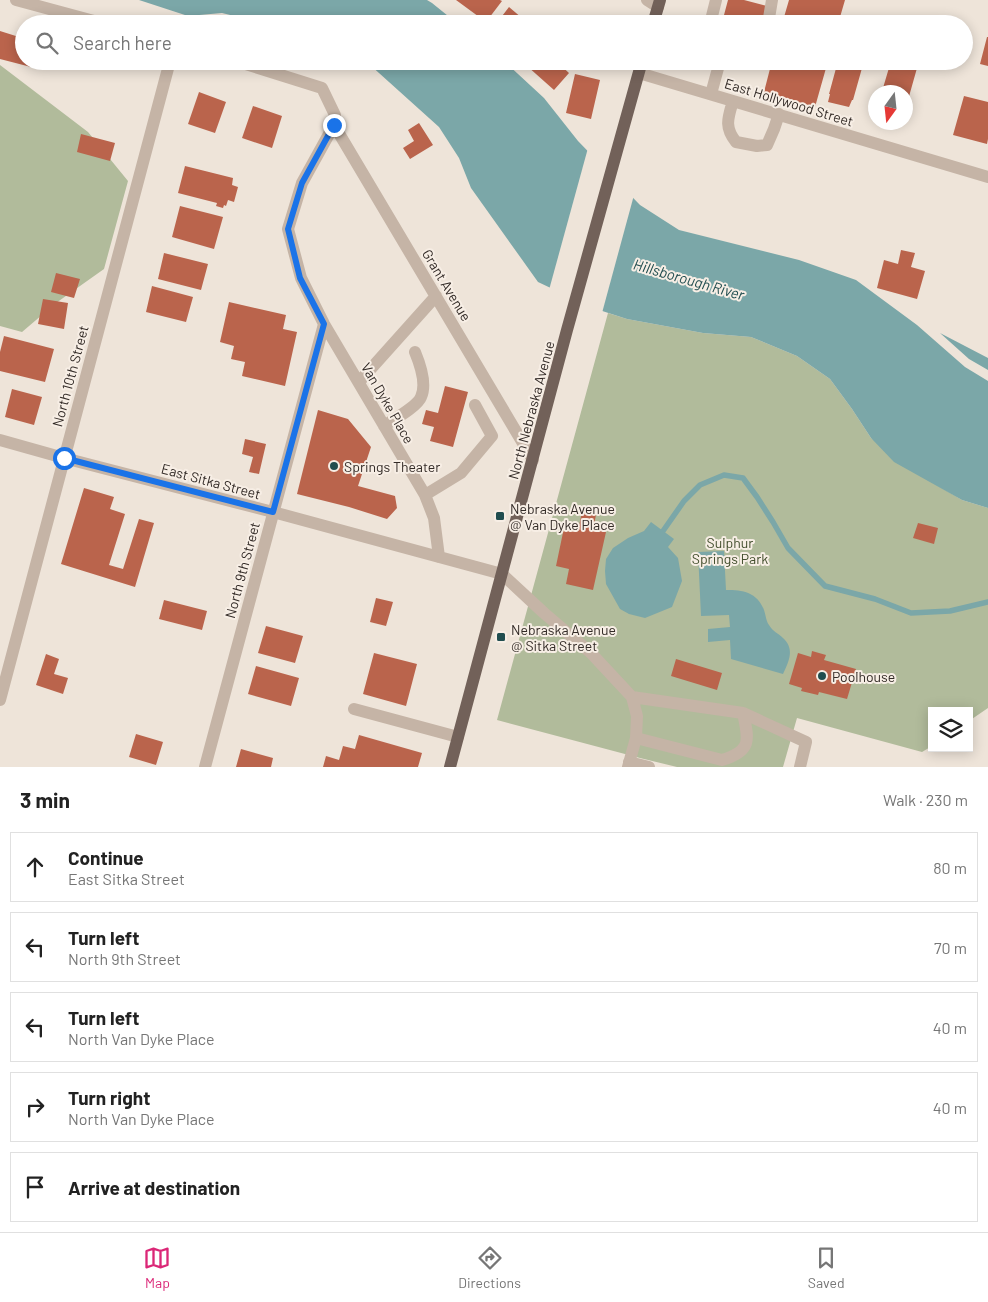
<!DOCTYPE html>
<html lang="en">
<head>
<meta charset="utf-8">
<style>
	:root { --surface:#fff; --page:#f2f2f2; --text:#222; --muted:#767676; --line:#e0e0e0; --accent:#db2777 }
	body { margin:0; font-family:Barlow,sans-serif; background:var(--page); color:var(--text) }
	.controls { position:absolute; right:15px; bottom:15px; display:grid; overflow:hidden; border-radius:0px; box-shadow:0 2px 12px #0003 }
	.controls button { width:45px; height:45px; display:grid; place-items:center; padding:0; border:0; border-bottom:1px solid var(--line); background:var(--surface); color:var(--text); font:25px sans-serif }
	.compass { position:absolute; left:868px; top:85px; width:45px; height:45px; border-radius:50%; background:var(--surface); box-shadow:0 2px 12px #0003; rotate:195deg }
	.stop { position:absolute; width:15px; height:15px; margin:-11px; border:4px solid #1a73e8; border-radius:50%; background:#fff }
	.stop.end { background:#1a73e8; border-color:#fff; box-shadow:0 1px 5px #0008 }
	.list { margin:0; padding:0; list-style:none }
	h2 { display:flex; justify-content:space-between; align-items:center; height:65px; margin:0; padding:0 20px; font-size:21px }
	h2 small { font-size:16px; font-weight:400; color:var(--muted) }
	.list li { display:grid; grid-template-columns:32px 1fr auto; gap:15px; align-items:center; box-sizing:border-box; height:70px; margin:0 10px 10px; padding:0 10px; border:1px solid var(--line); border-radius:0px }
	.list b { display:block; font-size:19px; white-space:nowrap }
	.list p { margin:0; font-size:16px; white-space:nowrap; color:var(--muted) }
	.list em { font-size:16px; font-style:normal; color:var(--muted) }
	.icon { flex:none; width:28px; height:28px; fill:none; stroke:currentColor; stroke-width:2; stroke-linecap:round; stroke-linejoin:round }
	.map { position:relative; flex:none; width:988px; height:767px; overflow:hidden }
	.search { position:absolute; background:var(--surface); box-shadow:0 2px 12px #0003; left:15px; right:15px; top:15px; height:55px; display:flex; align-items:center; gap:12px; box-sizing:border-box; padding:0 18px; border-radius:28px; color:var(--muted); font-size:19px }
	.sheet { height:465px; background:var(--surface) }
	nav { display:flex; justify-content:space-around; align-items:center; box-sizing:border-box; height:70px; border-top:1px solid var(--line); background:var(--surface); font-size:14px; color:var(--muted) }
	nav a { display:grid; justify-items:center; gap:2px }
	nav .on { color:var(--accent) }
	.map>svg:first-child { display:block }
	.green { fill:#b1bb9b }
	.water { fill:#7ba7a8 }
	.pier { fill:#eee4d9 }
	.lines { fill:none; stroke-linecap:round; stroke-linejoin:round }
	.stream { stroke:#7ba7a8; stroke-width:5.5 }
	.building { fill:#ba644c }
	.minor { stroke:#c5b4a6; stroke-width:12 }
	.major { stroke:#726159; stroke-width:12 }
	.route { stroke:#1a73e8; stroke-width:6 }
	.poi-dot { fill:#204d4f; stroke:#f7eee5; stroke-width:2 }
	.labels { text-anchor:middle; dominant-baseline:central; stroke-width:4; stroke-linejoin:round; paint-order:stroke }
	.street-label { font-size:14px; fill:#322a26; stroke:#f7eee5 }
	.poi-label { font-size:14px; fill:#322a26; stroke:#f7eee5; text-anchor:start }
	.park-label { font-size:14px; fill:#424e2d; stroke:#f7eee5 }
	.water-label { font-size:15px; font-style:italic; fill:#204d4f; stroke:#f7eee5 }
</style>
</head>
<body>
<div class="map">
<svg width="988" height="767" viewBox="0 0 988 767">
	<rect width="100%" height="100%" fill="#eee4d9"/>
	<path class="green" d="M0,65L88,132L128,181L104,269L56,303L22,332L0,326Z
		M608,313L627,319L703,333L751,337L797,356L830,379L852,409L871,438L935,484L962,500L988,508V708L969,721V711H932V746L922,752L797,718L783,767H677L640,758L497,720Z"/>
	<path class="water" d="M139,0H427L432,3L458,24H267L222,13L188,16Z
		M362,61H504L544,98L578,141L640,205L679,230L799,260L856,280L917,325L965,367L988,381V508L962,500L894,462L871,438L852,409L830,379L797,356L751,337L703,333L627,319L593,308L538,282L471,188L459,158L439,127L369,64Z
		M940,333L988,358V370L969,359Z
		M651,522L674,539L668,547L678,558L682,581L672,607L645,618L629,614L620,609L606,584L605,571L606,559L613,548L628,538L644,531Z
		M724,551L726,590C743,590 757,592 764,610C766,616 766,621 769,625C773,632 778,633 783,638C795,649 789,661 783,674L731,659L730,640L708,642V629L730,627L729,615L701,616L698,552Z"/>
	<path class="pier" d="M588,148L634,195L602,313L549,290Z"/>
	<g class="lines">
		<path class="stream" d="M663,531L684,501L700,485L724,475L743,478L757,497L773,522L788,548L825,586L875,599L911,613L950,611L988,602"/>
	</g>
	<path class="building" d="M456,0H500L502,1L486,22Z
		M728,0H744L767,6L762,24H753L724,15Z
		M789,0H845L838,24H782Z
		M509,7L529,24H496Z
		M0,31L19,37L20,31L24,33V61H33L31,67L0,59Z
		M987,37H988V66L980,64Z
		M531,61H556L569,73L554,90L527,66Z
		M772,61H828L815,107L764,92Z
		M838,61H864L853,100H852L849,107L828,102L830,94H829Z
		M891,61H919L908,100L906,99V92H893V91L883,88Z
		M575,74L600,80L591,119L566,113Z
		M199,92L226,102L215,133L188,124Z
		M964,96L988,102V139L987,144L953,135Z
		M253,106L282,116L272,148L242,138Z
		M419,123L433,145L410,159L403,148L414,141L408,130Z
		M81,134L115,143L110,161L77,152Z
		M185,166L233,178L232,185L238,187L234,202L228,200L226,206L224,205L223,208L216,206L217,203L178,193Z
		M180,206L223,217L214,249L172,237Z
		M901,250L915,253L911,267L925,271L917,299L877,288L884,260L898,264Z
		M164,253L208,264L201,290L158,279Z
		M56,273L80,279L74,298L51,292Z
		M152,286L193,297L186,322L146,312Z
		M43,299L68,303L64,329L38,324Z
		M229,302L286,315L283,329L297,332L285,386L242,376L245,362L231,359L234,346L220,342Z
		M4,336L54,349L45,382L0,371V352Z
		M445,386L468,392L453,447L430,441L434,427L422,424L426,410L438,413Z
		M12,389L42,397L34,425L5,417Z
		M318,410L348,419L371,447L358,486L395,496L397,508L387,519L349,507L297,494Z
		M245,439L266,444L259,474L249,472L253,457L242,454Z
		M84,488L114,497L110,509L125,514L109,565L123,569L139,519L154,523L135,587L61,564Z
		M582,512L596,515L593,529L606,532L593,590L566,584L569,569L556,566L565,523L579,526Z
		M918,523L938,528L934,544L913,538Z
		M376,598L393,602L386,626L370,622Z
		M164,600L207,611L202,630L159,619Z
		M266,626L303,636L295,663L258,653Z
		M812,651L826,655L824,660L856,669L847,699L819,692L818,695L801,691L802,688L789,684L798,653L811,657Z
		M374,653L417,664L406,706L363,694Z
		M46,654L59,659L54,674L68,678L63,694L36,685Z
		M676,659L722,673L717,690L671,676Z
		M256,666L299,678L291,706L248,694Z
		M136,734L163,742L156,765L129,757Z
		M359,735L422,753L418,767H323L326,756L339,760L343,746L355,749Z
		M241,749L273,758L271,767H236Z"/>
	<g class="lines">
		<path class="minor" d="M16,0L105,24
			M647,0L658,7
			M713,24L711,20L716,0
			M768,24L772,0
			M236,61L322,88L335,115L334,125L302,183L288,229L301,278L324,324L425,495L434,518L439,557
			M639,73L988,177
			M711,94L720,61
			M733,101C728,118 724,127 736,142L757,146L767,145L774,129L779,114
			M334,125L533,460
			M359,382L436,296
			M384,426C393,420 418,406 421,397C427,384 420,364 415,352
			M0,440L64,458L273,512L502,574L544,613L591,653L632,697L637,716L636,738L628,767
			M425,495L461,473L492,436L475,405
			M632,697L743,713L806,742L800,767
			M0,700L170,61
			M354,709L458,737
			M636,738L722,760C752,751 749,740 743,713
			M629,762L649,767
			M205,767L324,324"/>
		<path class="major" d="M653,24L660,0
			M450,767L567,330L642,61"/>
	</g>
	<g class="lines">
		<path class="route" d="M64,458L273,512L324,324L300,278L288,229L302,183L334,125"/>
	</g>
	<g class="poi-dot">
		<circle cx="334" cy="466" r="5"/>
		<rect x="495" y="511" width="10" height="10" rx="2.5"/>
		<rect x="496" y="632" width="10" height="10" rx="2.5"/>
		<circle cx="822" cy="676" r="5"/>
	</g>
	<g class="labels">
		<g class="street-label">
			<text transform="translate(789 102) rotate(17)">East Hollywood Street</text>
			<text transform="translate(447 285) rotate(59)">Grant Avenue</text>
			<text transform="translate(70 376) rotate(-75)">North 10th Street</text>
			<text transform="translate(388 403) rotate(60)">Van Dyke Place</text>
			<text transform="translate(531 410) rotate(-75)">North Nebraska Avenue</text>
			<text transform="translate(211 481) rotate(15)">East Sitka Street</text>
			<text transform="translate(242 570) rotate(-75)">North 9th Street</text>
		</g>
		<g class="poi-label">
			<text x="344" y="466">Springs Theater</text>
			<text x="510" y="508">Nebraska Avenue<tspan x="510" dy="16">@ Van Dyke Place</tspan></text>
			<text x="511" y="629">Nebraska Avenue<tspan x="511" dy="16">@ Sitka Street</tspan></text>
			<text x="832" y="676">Poolhouse</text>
		</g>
		<g class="park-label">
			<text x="730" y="542">Sulphur<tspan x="730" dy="16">Springs Park</tspan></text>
		</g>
		<g class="water-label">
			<text transform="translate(689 279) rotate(16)">Hillsborough River</text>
		</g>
	</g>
</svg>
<div class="controls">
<button><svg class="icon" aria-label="layers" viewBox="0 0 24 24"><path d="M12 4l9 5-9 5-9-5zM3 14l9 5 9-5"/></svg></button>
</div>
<svg class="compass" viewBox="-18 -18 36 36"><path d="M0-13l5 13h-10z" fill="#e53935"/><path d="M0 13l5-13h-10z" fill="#767676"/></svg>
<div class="stop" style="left:64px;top:458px"></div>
<div class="stop end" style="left:334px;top:125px"></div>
<div class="search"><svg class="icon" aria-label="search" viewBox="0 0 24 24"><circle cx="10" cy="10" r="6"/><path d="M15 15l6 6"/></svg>Search here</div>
</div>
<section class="sheet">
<h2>3 min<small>Walk · 230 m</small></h2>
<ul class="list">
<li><svg class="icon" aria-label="ahead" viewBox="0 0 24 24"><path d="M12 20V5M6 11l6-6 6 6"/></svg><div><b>Continue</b><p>East Sitka Street</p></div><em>80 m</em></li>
<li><svg class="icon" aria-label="left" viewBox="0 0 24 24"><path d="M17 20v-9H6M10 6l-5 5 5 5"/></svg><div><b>Turn left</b><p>North 9th Street</p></div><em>70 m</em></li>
<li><svg class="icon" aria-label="left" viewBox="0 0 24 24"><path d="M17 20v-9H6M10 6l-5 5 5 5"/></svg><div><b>Turn left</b><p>North Van Dyke Place</p></div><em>40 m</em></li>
<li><svg class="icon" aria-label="right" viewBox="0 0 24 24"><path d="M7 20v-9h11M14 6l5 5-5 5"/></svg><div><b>Turn right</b><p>North Van Dyke Place</p></div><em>40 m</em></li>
<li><svg class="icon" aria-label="arrive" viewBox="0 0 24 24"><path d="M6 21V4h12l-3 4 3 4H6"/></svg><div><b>Arrive at destination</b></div></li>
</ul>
</section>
<nav>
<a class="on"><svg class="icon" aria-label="map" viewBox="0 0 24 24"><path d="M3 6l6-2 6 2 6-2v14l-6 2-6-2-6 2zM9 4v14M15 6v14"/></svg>Map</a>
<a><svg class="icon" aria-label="directions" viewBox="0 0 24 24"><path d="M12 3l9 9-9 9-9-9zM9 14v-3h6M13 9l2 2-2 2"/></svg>Directions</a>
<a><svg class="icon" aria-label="saved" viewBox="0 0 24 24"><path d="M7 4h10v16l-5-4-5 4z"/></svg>Saved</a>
</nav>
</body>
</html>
